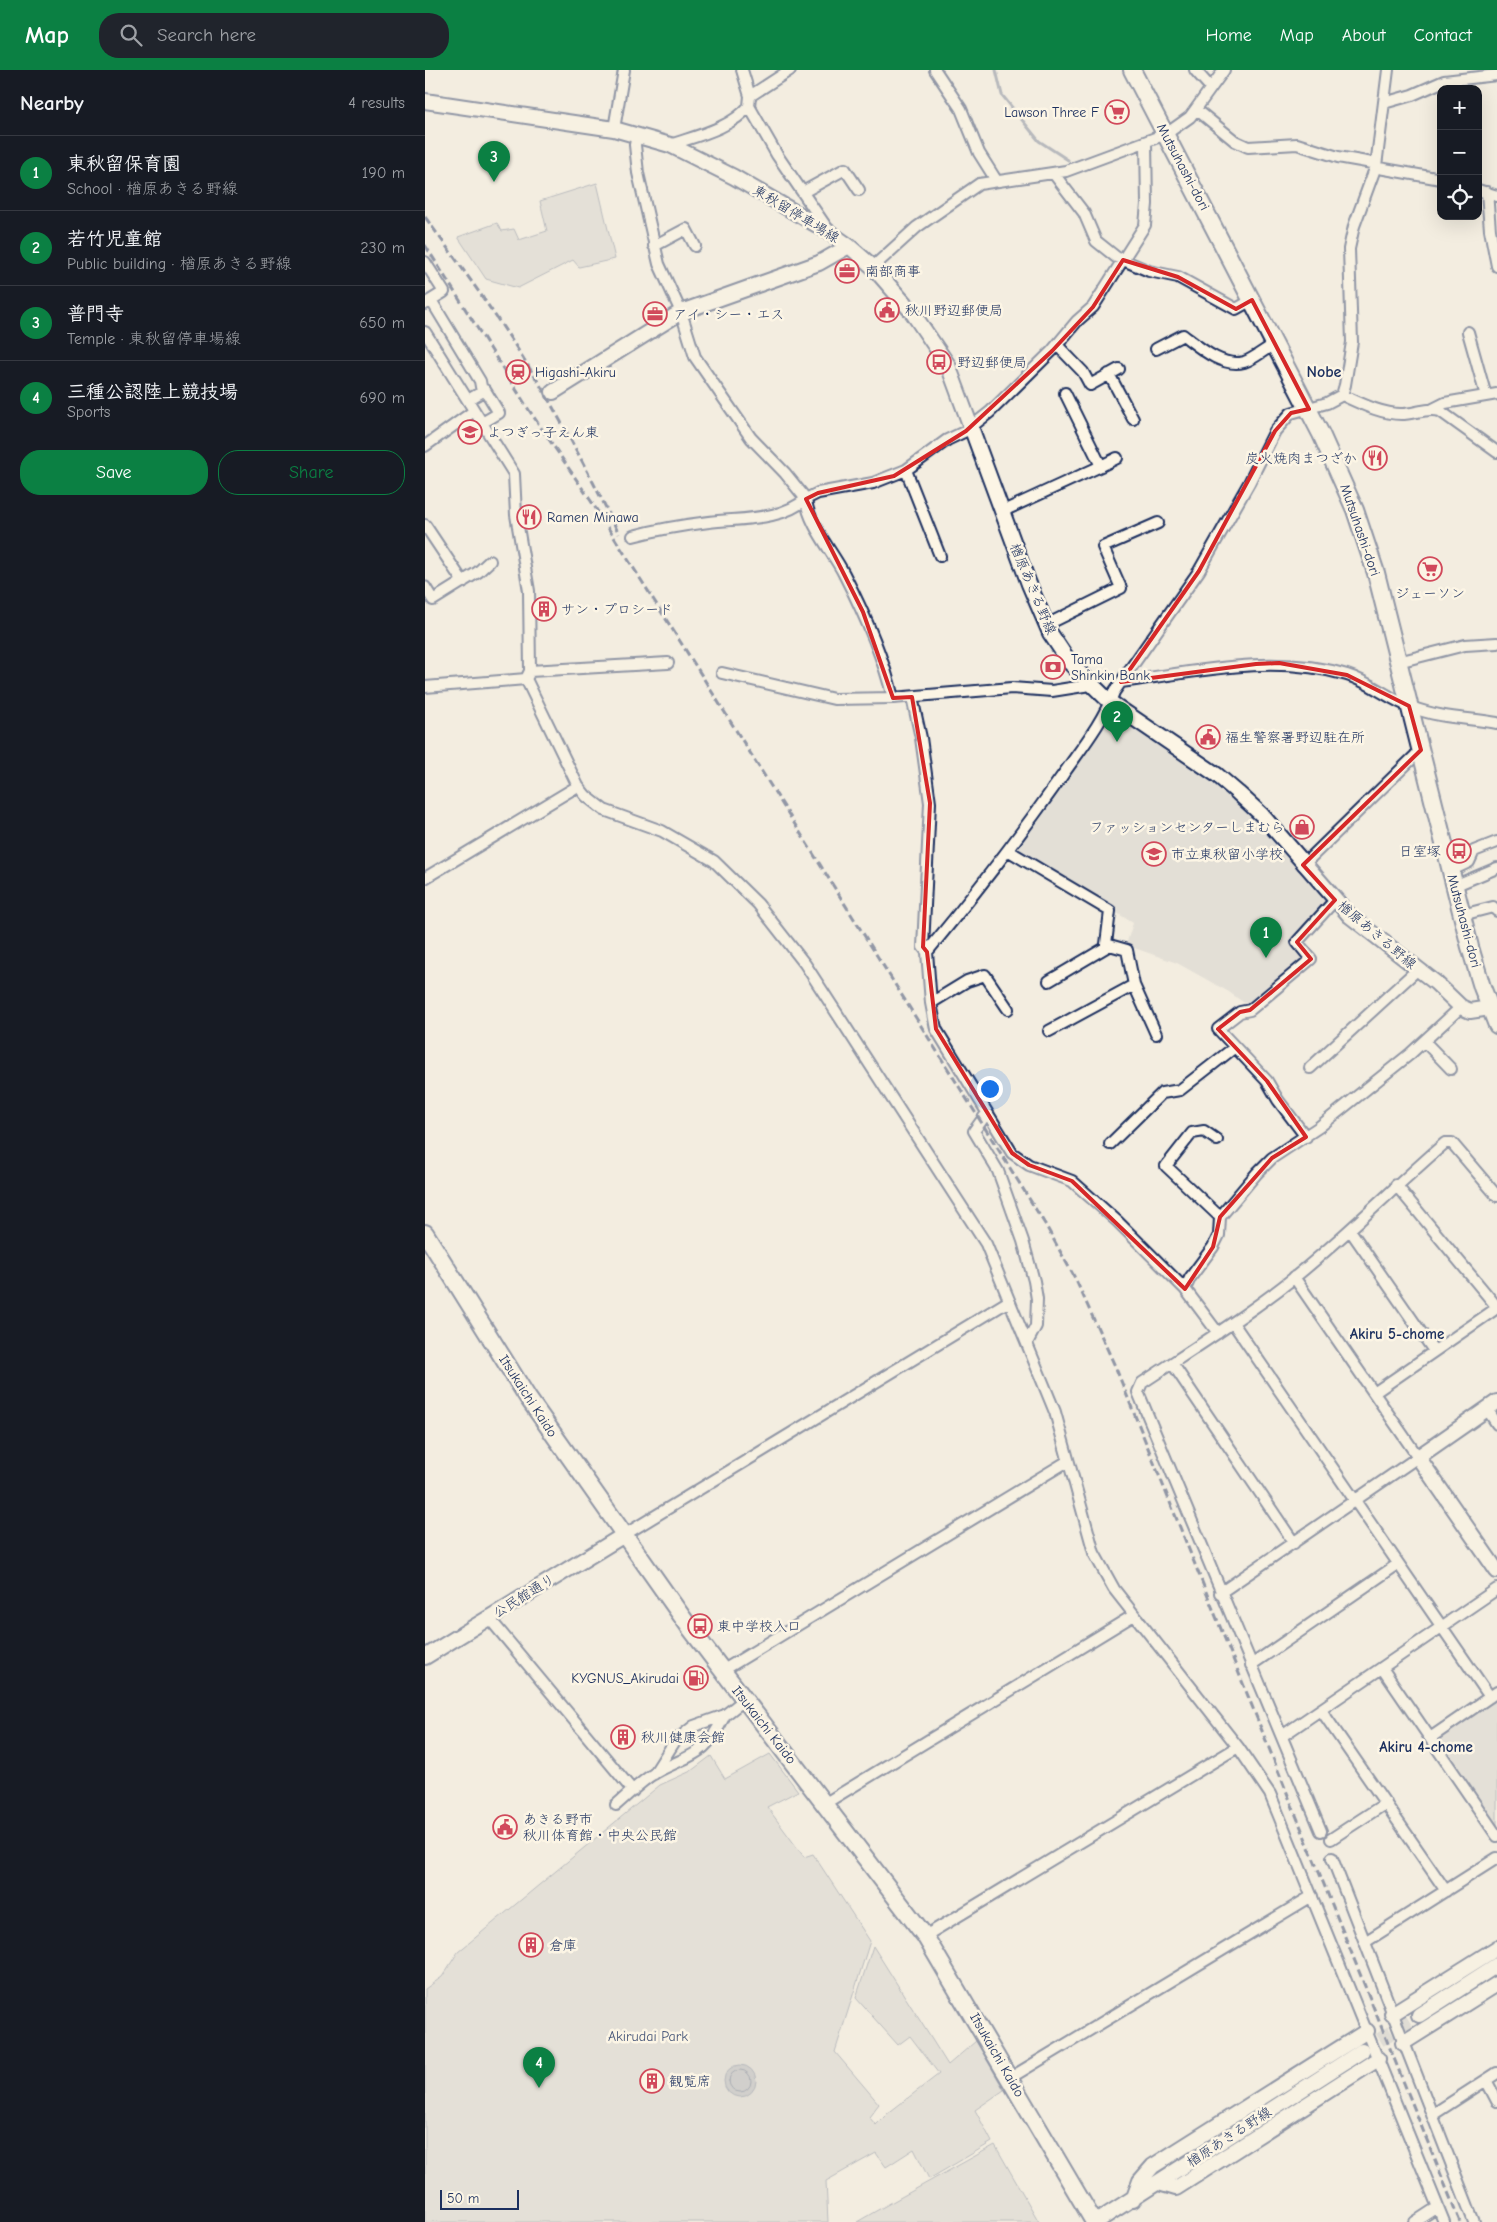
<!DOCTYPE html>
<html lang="en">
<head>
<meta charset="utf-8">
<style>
	:root { --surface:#171b24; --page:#20242c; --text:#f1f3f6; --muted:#9ea1a6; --line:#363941; --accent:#0b8043 }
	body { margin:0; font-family:"Comic Neue","Klee One",sans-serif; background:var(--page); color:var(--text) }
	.controls { position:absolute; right:15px; top:15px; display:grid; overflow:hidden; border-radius:10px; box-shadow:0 5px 20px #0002 }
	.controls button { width:45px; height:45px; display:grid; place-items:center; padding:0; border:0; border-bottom:1px solid var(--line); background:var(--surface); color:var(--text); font:25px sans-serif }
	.scale { position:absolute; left:15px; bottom:12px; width:79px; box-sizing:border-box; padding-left:5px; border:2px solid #1b2f5e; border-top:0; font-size:14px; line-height:18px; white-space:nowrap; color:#1b2f5e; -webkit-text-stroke:4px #fcf5e5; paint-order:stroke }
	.you { position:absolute; left:564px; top:1018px; width:18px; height:18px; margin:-12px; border:4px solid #fff; border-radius:50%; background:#1a73e8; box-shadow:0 0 0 8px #1a73e833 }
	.badge { display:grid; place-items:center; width:32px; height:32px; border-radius:50%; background:var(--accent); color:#fff; font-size:16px; font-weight:700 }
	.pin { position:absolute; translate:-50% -41px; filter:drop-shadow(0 1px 2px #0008) }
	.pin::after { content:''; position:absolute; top:26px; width:18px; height:15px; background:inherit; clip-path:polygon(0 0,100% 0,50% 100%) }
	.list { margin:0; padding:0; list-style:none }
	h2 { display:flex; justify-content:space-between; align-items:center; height:65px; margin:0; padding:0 20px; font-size:21px }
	h2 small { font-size:16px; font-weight:400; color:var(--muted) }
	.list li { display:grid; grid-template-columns:32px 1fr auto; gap:15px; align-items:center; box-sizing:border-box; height:75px; padding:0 20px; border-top:1px solid var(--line) }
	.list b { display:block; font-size:19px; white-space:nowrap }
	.list p { margin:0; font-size:16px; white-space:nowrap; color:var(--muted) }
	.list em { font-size:16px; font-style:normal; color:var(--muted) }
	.actions { display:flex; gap:10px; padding:15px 20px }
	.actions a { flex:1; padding:11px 0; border:1px solid var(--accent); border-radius:20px; text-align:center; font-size:18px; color:var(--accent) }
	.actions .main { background:var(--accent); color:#fff }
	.icon { flex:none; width:28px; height:28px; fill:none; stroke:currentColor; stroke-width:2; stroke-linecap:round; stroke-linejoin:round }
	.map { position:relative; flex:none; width:1072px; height:2152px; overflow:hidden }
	header { display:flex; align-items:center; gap:30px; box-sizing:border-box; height:70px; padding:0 25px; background:var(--accent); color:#fff }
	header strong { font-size:24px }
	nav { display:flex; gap:28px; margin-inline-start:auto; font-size:18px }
	.search { width:350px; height:45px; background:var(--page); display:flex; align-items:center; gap:12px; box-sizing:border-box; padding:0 18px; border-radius:20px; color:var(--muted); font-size:19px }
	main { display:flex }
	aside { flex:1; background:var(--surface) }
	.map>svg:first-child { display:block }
	.built { fill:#e3dfd6 }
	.green { fill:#d3d1cc; stroke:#778095 }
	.water { fill:#a9acb3; stroke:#707a91 }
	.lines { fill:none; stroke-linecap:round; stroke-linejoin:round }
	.shore { stroke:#546180; stroke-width:1 }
	.stream { stroke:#707a91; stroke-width:3 }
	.secondary-tunnel { stroke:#c8c7c6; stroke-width:14; stroke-dasharray:14 7; stroke-linecap:butt }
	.street-casing { stroke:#1b2f5e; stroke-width:14 }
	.secondary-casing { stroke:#1b2f5e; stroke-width:18 }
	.primary-casing { stroke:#1b2f5e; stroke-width:20 }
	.street { stroke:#fcf5e5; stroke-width:10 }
	.secondary { stroke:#fcf5e5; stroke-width:14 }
	.primary { stroke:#fcf5e5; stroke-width:16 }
	.rail { stroke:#1b2f5e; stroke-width:3; stroke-dasharray:8 4; stroke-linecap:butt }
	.marked { fill:none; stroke:#d62828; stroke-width:4; stroke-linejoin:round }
	.labels { text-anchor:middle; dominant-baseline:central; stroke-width:5; stroke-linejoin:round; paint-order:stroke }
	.poi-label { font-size:14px; fill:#1b2f5e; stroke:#fcf5e5; text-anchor:start }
	.street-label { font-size:14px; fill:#1b2f5e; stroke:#fcf5e5 }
	.park-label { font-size:14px; fill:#49587a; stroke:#fcf5e5 }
	.neighbourhood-label { font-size:15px; font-weight:bold; fill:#1b2f5e; stroke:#fcf5e5 }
	.quarter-label { font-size:16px; font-weight:bold; fill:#1b2f5e; stroke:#fcf5e5 }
</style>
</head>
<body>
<header>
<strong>Map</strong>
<div class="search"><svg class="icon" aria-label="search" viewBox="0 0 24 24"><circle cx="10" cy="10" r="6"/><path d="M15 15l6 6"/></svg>Search here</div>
<nav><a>Home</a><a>Map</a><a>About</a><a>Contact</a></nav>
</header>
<main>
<aside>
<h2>Nearby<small>4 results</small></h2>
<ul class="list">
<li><span class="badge">1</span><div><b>東秋留保育園</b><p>School · 楢原あきる野線</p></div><em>190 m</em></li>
<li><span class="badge">2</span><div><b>若竹児童館</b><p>Public building · 楢原あきる野線</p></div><em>230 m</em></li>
<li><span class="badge">3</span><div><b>普門寺</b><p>Temple · 東秋留停車場線</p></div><em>650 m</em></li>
<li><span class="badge">4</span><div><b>三種公認陸上競技場</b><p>Sports</p></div><em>690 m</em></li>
</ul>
<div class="actions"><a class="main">Save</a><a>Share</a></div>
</aside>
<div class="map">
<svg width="1072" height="2152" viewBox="0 0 1072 2152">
	<rect width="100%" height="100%" fill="#f3ede0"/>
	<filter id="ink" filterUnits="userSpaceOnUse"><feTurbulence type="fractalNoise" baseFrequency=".02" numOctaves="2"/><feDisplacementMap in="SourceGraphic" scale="10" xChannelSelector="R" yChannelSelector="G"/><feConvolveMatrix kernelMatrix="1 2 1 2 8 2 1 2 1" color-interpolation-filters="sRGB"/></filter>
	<g filter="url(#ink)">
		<path class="built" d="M690,644L770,697L798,719L831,749L899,828L900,833L864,873L877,885L878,891L822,935L804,922L752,893L701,875L708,853L590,779Z"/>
		<path class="green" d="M172,113L190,189L154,197L148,190L93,218L61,209L33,167L72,153L77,161L89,159L94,170L122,161L115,131Z
			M1072,1628V1759L1014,1674L1016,1667Z
			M345,1684L373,1721L342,1737L379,1787L388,1784L445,1871L410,1982L454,2034L444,2047L451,2055L462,2044L514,2004L485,1966L473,1975L431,1928L448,1876L523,1995L551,1971L579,2020L550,2040L567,2072L504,2109L489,2079L461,2097L451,2083L401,2111L403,2152H0V1919L17,1907L33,1882L235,1715L266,1701L286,1686L300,1709Z
			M570,2075L614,2152H432L451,2141Z"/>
		<path class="water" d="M299 2011a16 16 0 1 1 32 0a16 16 0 1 1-32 0Z"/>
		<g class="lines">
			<path class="shore" d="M304 2011a11 11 0 1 1 22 0a11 11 0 1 1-22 0Z"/>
			<path class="stream" d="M571,0L577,25L614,71L643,90"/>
			<path class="secondary-tunnel" d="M937,1981L994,1945"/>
			<g class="street-casing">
				<path id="street" d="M317,0L325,26
					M510,0L536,39L554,83L571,110
					M770,0L786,18
					M959,33L987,25L1019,11L1072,5
					M324,36L352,85L404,161
					M771,39L810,71L823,77L872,74L913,87L947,93L954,98L1016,109
					M189,59L199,0
					M212,64L210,75L213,103L234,194L256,242L270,287L326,368L360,403L381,429L393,423L448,413L481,400L522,370L541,361L565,342L627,281L652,251L668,237L720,155L722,134L721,72
					M245,75C271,66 307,58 324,36L325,26L365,0
					M629,104L659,143L671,171L691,187L724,201L753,207L811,239L827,230
					M1053,120L1072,126
					M378,122L420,99L434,120
					M1062,122L1065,160L1072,196
					M229,176L261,159L270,176
					M0,192L19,222L6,230
					M448,197L492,157L554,114L641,101L741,64L765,47L799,0
					M0,234L6,230L55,311L57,322
					M0,262L89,404L91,445L104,521L105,601L101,609L153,716L161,726L179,740L237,761L289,791L333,834L380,894L561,1174L630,1342L669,1483L689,1519L813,1677L845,1724L1019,2152
					M1043,262L1061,326
					M632,275L658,302L665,315L694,299
					M731,279L758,265C774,277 797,298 819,292C829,289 840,279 850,274
					M684,304L708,349
					M917,325C935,333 956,344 976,344C990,344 1002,337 1015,341L1072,382
					M43,330L60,320L74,343L57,353
					M1008,339L1020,333L1072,324
					M0,376L49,341
					M676,396L692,388
					M481,400L515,486
					M576,442L676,396L640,323
					M0,455L38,512
					M208,466C234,459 259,455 284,452C316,448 356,451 381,429C383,454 408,482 419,504C439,543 458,586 468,628L409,629L297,603
					M0,517L8,530L53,502L65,491
					M621,555L696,518L678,477L733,453
					M973,592L1040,575L1072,573
					M105,601L243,593
					M696,612C770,602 848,583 922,605C945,612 964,629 986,637C1014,648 1043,648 1072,653
					M0,617L101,609
					M487,627L496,668L505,733L498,877L502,882
					M468,628L587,618L627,621L665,615
					M584,781L685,841L681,874L702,880L709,915L731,964
					M878,795L996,680
					M1025,801L1044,792L1049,781L1072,772
					M0,808L153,716
					M1029,816L1072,798
					M1037,845L1068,837L1072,841
					M624,911L685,875
					M506,933L542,911L560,905L583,939
					M624,961L709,915
					M999,971L1026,999
					M885,998L993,899
					M562,1043L549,1061L573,1101L598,1171L609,1211L612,1229L611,1256L602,1273
					M881,1067L853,1030L842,1011L793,959L815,942L825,940L886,889L872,872L910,830
					M792,1070L779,1061L767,1063L741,1096L795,1147
					M685,1074L737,1023L755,1020L810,977
					M971,1115L1072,1237
					M925,1160L1009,1281
					M760,1219L765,1208L788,1177L794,1165L795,1147L832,1103L847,1088L894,1057L985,984L1036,937
					M808,1253L1065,1627
					M793,1263L760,1219L692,1151L647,1111L604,1095L587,1083L511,959L506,933L502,882C549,825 594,767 637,706C655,680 678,652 689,622L774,501L824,413L850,361L866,343L902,333L917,325L920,315L927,272L924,179L929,156L951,96L963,0
					M747,1293L869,1473
					M949,1323L1072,1238
					M1062,1339L1072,1354
					M199,1465L584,1231
					M795,1523L993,1387L869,1207
					M64,1548L208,1721
					M826,1595L973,1494
					M957,1598L1072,1766
					M297,1601L643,1391
					M896,1640L1021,1821
					M857,1666L1072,1519
					M1005,1668L1072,1622
					M229,1704L250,1671L269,1656L300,1645L319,1630
					M399,1734L709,1545
					M191,1735C203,1725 216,1711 230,1703C269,1682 278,1689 300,1645
					M896,1761L713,1322L717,1313C768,1279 821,1246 870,1207C922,1165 969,1117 1020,1073H1027L1072,1126
					M906,1769L961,1733
					M907,1788L1049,2152
					M500,1866L813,1677
					M940,1872L1072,1788
					M585,2008L887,1826
					M1061,2010L1072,2031
					M1007,2045L1072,2003
					M990,2152L1013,2137"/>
			</g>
			<g class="secondary-casing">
				<path id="secondary" d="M0,31L189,59L245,75L309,107L404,162L424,176L448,197L487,242L523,295L604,514L625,563L645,593L685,632L792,705L813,723L837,745L925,846L1011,913L1036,937L1045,941L1065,938
					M128,322L256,242L394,193L424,176
					M1072,1332L993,1387L1072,1501
					M0,1587L199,1465
					M967,1944L1072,1878
					M994,1945L1072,1895
					M978,1973L1072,1914
					M734,2113L751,2118L953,1989
					M708,2130L715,2111L728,2096L942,1961
					M671,2152L937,1981"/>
			</g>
			<g class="primary-casing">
				<path id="primary" d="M707,0L896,364L930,440L951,503L1045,877L1057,917L1072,955
					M0,1163L103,1328L265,1558L500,1866L669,2152"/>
			</g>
			<use href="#street" class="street"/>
			<use href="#secondary" class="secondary"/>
			<use href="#primary" class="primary"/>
			<path class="rail" d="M0,147C41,203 82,260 118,320C145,367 170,415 194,464
				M0,175L104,340L166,431L272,598L620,1154L650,1208L690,1296L1035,2152"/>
		</g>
	</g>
	<path d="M0 0H1072V2152H0ZM698,190L753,207L811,239L827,230L884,339L866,343L850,361L774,501L696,612L831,594L854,593L922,605L984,636L996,680L878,795L910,830L872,872L886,889L825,940L815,942L793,959L842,1011L881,1067L847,1088L795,1147L788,1177L760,1219L647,1111L604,1095L587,1083L511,959L502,882L498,877L505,733L487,627L468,628L438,542L381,429L393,423L469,406L541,361L627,281L668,237Z" fill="#f3ede0" fill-opacity=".55" fill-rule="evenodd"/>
	<path class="marked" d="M698,190L753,207L811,239L827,230L884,339L866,343L850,361L774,501L696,612L831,594L854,593L922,605L984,636L996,680L878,795L910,830L872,872L886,889L825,940L815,942L793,959L842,1011L881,1067L847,1088L795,1147L788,1177L760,1219L647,1111L604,1095L587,1083L511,959L502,882L498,877L505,733L487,627L468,628L438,542L381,429L393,423L469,406L541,361L627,281L668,237Z"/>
	<defs>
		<g id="supermarket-ring" transform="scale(1.25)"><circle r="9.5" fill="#fcf5e5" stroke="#d1495b" stroke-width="1.5"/><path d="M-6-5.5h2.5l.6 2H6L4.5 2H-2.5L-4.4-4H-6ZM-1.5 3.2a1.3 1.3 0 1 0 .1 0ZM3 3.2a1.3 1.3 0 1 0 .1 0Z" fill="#d1495b"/></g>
		<g id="office-ring" transform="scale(1.25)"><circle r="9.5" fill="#fcf5e5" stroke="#d1495b" stroke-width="1.5"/><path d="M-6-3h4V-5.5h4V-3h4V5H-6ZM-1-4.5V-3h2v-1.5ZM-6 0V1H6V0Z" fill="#d1495b"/></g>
		<g id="civic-ring" transform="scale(1.25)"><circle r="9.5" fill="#fcf5e5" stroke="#d1495b" stroke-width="1.5"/><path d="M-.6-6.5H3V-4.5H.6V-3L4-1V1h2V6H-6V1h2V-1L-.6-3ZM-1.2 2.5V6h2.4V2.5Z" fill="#d1495b"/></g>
		<g id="bus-ring" transform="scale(1.25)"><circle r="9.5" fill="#fcf5e5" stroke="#d1495b" stroke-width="1.5"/><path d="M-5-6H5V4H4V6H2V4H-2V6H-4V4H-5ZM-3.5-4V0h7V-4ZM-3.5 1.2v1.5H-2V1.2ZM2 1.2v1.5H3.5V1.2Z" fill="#d1495b"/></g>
		<g id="station-ring" transform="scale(1.25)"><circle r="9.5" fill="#fcf5e5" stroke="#d1495b" stroke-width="1.5"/><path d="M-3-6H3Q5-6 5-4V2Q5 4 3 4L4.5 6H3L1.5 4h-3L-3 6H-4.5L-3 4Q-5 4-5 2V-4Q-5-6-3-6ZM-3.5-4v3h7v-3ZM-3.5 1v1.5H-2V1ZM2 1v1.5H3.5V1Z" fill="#d1495b"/></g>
		<g id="school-ring" transform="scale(1.25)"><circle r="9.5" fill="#fcf5e5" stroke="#d1495b" stroke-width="1.5"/><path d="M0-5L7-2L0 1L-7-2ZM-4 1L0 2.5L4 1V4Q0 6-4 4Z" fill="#d1495b"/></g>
		<g id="restaurant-ring" transform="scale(1.25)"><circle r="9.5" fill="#fcf5e5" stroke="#d1495b" stroke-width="1.5"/><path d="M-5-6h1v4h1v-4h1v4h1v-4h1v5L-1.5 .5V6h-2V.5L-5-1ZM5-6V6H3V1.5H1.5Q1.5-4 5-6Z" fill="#d1495b"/></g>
		<g id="building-ring" transform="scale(1.25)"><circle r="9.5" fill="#fcf5e5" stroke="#d1495b" stroke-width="1.5"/><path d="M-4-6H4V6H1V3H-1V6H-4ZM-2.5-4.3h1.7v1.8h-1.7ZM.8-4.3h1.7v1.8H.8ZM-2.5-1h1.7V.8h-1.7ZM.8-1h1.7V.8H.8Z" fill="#d1495b"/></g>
		<g id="bank-ring" transform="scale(1.25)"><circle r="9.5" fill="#fcf5e5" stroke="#d1495b" stroke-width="1.5"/><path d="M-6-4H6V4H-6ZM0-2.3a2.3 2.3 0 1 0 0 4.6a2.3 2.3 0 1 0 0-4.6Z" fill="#d1495b"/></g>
		<g id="shop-ring" transform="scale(1.25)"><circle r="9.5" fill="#fcf5e5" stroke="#d1495b" stroke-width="1.5"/><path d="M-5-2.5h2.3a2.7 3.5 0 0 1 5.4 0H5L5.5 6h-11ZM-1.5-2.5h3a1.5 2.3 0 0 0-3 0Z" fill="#d1495b"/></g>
		<g id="fuel-ring" transform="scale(1.25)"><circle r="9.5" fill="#fcf5e5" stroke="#d1495b" stroke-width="1.5"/><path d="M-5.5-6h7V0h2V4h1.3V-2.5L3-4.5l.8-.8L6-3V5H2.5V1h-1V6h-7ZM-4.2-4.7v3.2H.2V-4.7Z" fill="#d1495b"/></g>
	</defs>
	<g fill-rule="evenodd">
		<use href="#supermarket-ring" x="692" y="42"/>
		<use href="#office-ring" x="422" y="201"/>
		<use href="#civic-ring" x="462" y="240"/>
		<use href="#office-ring" x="230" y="244"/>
		<use href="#bus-ring" x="514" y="292"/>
		<use href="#station-ring" x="93" y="302"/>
		<use href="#school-ring" x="45" y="362"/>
		<use href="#restaurant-ring" x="950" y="388"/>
		<use href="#restaurant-ring" x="104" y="447"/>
		<use href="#supermarket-ring" x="1005" y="499"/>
		<use href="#building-ring" x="119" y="539"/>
		<use href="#bank-ring" x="628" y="597"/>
		<use href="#civic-ring" x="783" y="667"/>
		<use href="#shop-ring" x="877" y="757"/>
		<use href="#bus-ring" x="1034" y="781"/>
		<use href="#school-ring" x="729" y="784"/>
		<use href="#bus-ring" x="275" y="1556"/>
		<use href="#fuel-ring" x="271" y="1608"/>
		<use href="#building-ring" x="198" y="1667"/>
		<use href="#civic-ring" x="80" y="1757"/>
		<use href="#building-ring" x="106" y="1875"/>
		<use href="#building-ring" x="227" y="2011"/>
	</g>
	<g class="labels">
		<g class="poi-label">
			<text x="674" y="42" text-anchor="end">Lawson Three F</text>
			<text x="440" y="201">南部商事</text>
			<text x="480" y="240">秋川野辺郵便局</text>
			<text x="248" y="244">アイ・シー・エス</text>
			<text x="532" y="292">野辺郵便局</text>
			<text x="110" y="302">Higashi-Akiru</text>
			<text x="62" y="362">よつぎっ⼦えん東</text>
			<text x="932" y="388" text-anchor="end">炭火焼肉まつざか</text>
			<text x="122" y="447">Ramen Minawa</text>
			<text x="1005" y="523" text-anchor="middle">ジェーソン</text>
			<text x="136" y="539">サン・プロシード</text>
			<text x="646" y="589">Tama<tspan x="646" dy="16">Shinkin Bank</tspan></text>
			<text x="800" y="667">福生警察署野辺駐在所</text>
			<text x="860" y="757" text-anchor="end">ファッションセンターしまむら</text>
			<text x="1016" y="781" text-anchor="end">日室塚</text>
			<text x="746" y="784">市立東秋留小学校</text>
			<text x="292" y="1556">東中学校入口</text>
			<text x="254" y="1608" text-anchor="end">KYGNUS_Akirudai</text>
			<text x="216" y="1667">秋川健康会館</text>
			<text x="98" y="1749">あきる野市<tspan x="98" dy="16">秋川体育館・中央公民館</tspan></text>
			<text x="124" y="1875">倉庫</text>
			<text x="244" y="2011">観覧席</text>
		</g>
		<g class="street-label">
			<text transform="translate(758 97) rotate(62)">Mutsuhashi-dori</text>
			<text transform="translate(371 144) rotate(31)">東秋留停車場線</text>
			<text transform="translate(935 460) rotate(71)">Mutsuhashi-dori</text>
			<text transform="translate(608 519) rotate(67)">楢原あきる野線</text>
			<text transform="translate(1039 851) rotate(75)">Mutsuhashi-dori</text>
			<text transform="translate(952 865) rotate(40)">楢原あきる野線</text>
			<text transform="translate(103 1326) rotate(57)">Itsukaichi Kaido</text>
			<text transform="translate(99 1526) rotate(-32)">公民館通り</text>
			<text transform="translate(339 1655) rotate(52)">Itsukaichi Kaido</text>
			<text transform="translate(572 1985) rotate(60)">Itsukaichi Kaido</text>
			<text transform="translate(804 2067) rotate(-33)">楢原あきる野線</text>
		</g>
		<g class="park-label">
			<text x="223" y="1966">Akirudai Park</text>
		</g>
		<g class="neighbourhood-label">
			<text x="972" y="1264">Akiru 5-chome</text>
			<text x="1001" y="1677">Akiru 4-chome</text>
		</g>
		<g class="quarter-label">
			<text x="899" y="302">Nobe</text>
		</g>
	</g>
</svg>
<div class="controls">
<button>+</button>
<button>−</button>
<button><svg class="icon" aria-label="locate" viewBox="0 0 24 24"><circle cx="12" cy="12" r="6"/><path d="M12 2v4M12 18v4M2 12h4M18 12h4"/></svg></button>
</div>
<div class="scale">50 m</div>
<div class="you"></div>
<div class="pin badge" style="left:841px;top:888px">1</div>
<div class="pin badge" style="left:692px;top:672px">2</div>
<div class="pin badge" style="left:69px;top:112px">3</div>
<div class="pin badge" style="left:114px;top:2018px">4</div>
</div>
</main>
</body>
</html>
